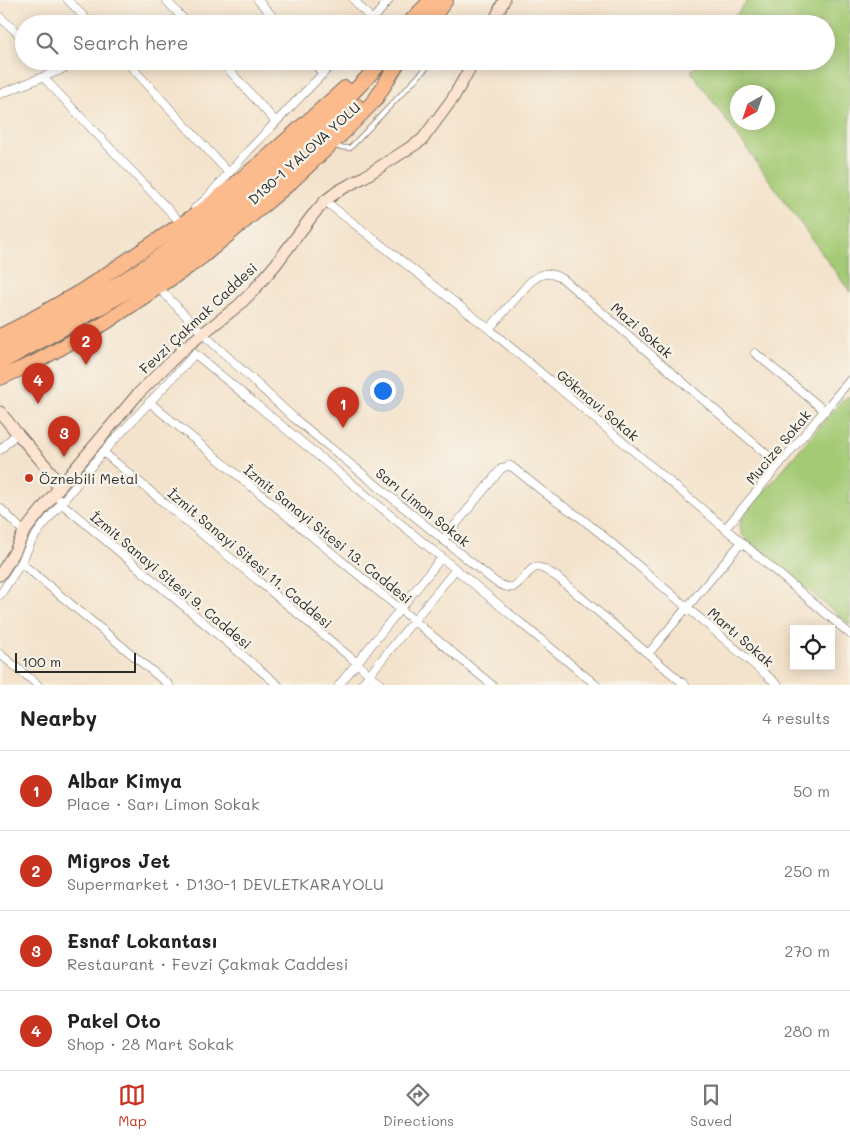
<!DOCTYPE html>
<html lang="en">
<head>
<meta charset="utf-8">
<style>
	:root { --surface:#fff; --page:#f6f6f6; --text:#222; --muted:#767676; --line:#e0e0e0; --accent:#c8321e }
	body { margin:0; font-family:Mali,sans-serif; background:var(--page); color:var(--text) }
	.controls { position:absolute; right:15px; bottom:15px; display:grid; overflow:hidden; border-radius:0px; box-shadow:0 2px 12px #0003 }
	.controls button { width:45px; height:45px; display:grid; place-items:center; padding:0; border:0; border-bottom:1px solid var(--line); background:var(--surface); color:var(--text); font:25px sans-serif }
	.compass { position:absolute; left:730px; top:85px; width:45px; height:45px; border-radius:50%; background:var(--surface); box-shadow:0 2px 12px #0003; rotate:220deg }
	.scale { position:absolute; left:15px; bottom:12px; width:121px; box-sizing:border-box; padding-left:5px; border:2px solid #2b2b2b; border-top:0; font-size:14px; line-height:18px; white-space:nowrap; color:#2b2b2b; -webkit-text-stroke:4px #f7f3e8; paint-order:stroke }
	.you { position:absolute; left:382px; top:390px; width:18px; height:18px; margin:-12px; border:4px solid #fff; border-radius:50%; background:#1a73e8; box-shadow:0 0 0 8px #1a73e833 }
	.badge { display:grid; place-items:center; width:32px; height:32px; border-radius:50%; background:var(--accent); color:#fff; font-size:16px; font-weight:700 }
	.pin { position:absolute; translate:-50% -41px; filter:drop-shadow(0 1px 2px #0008) }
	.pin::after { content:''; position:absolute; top:26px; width:18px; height:15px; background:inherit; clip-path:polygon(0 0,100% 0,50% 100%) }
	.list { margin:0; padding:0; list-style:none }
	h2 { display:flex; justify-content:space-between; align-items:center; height:65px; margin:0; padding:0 20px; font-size:21px }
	h2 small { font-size:16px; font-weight:400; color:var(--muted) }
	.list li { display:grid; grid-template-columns:32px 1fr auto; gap:15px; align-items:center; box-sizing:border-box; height:80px; padding:0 20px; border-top:1px solid var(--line) }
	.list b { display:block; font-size:19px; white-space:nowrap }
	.list p { margin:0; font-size:16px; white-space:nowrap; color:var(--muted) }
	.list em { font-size:16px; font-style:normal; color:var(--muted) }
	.icon { flex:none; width:28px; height:28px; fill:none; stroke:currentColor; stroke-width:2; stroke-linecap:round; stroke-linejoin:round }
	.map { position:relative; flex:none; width:850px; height:685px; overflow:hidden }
	.search { position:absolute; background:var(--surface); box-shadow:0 2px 12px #0003; left:15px; right:15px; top:15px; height:55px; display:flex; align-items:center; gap:12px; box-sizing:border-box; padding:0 18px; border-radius:28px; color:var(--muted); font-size:19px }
	.sheet { height:385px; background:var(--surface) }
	nav { display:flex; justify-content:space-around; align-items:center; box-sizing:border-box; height:70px; border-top:1px solid var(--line); background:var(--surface); font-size:14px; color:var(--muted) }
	nav a { display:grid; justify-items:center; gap:2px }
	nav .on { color:var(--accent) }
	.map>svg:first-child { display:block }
	.green { fill:#a4ca75; stroke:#687a50; fill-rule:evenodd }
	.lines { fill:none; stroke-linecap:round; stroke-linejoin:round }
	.lane-casing { stroke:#716b63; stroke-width:5.5 }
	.street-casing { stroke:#716b63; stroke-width:9 }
	.secondary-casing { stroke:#716b63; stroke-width:13 }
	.highway-casing { stroke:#716b63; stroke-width:16 }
	.lane { stroke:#fff; stroke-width:4 }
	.street { stroke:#fff; stroke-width:8 }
	.secondary { stroke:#fde4d1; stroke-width:11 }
	.highway { stroke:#fbbb8d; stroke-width:14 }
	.poi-dot { fill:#c8321e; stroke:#f7f3e8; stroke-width:2 }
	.labels { text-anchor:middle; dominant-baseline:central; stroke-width:5; stroke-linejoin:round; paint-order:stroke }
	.street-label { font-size:14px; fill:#2b2b2b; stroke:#f7f3e8 }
	.poi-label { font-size:14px; fill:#2b2b2b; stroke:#f7f3e8; text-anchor:start }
</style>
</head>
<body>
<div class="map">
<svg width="850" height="685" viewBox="0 0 850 685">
	<rect width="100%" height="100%" fill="#f7f3e8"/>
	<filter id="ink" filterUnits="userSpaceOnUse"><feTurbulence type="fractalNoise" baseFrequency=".02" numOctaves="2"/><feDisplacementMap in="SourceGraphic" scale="10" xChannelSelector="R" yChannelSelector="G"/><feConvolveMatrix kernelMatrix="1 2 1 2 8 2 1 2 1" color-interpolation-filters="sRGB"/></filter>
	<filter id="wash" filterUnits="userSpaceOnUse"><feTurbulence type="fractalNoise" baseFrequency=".0096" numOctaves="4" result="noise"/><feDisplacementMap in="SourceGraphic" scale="20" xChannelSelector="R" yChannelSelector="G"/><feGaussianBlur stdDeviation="1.12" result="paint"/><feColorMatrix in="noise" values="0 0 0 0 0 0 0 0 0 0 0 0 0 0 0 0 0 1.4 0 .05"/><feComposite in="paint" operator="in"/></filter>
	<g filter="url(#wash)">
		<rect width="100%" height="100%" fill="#f4e3cc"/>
		<path class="green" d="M748,0H850V292L691,71L699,61H826V24H729ZM738,92H768V122H738Z
			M850,396V625L742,535L740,525L743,516L842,400Z"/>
	</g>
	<g filter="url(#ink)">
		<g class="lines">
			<g class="lane-casing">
				<path id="lane" d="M335,147L350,148L433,61"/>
			</g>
			<g class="street-casing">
				<path id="street" d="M68,0L91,24
					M166,0L188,24
					M258,0L279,24
					M354,0L372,20
					M0,17L24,39
					M369,24L389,0
					M47,61L58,71
					M126,61L228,172
					M221,61L276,122
					M312,61L323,74
					M43,77L179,221
					M0,94L58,71L79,61
					M325,201L489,329L850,634
					M195,208L206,199L249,150L335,61
					M158,287L202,333L294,418L494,581C500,585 506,588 513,587C535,573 527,556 557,577L685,685
					M489,329L530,282C543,272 548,271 563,279L779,465
					M755,353L825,411
					M149,402L492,685
					M0,450L17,433
					M103,452L356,662L381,685
					M60,500L61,503L278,685
					M0,508L24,532
					M725,529L850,380
					M443,540L501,469L507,466H511L551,498L581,518L601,534L778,685
					M21,563L169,685
					M0,595L21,563L31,542L41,528L103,452L195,354L596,685
					M0,654L38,685
					M648,654L741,543
					M339,685L442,557
					M361,685L456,569"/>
			</g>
			<g class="secondary-casing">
				<path id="secondary" d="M493,24L504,0
					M0,412L17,433L50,471L53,476L58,489
					M0,575L14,553L24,532L58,489L137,395L170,362L187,346L239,305L254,290L276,264L312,216L325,201L338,191L364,177L422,140L453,98L474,61"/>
			</g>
			<g class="highway-casing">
				<path id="highway" d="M408,24L431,0
					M428,24L446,0
					M0,336L20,326L83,290L207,207L263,161L345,88
					M0,349C46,325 92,301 135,273C189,237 239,197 287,154C320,125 353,95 382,61
					M0,363C58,331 116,301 170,263C237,215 298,162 357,106
					M0,378L34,363L105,323L188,267L203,256L290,183L342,134L375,100L399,61"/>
			</g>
			<use href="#lane" class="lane"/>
			<use href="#street" class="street"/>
			<use href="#secondary" class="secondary"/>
			<use href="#highway" class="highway"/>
		</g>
	</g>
	<circle class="poi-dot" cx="29" cy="478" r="5"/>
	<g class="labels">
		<g class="street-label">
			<text transform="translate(304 153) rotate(-42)">D130-1 YALOVA YOLU</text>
			<text transform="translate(198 318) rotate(-43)">Fevzi Çakmak Caddesi</text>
			<text transform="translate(642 330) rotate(41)">Mazi Sokak</text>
			<text transform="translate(598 405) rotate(40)">Gökmavi Sokak</text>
			<text transform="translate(778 447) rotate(-50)">Mucize Sokak</text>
			<text transform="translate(423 507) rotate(39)">Sarı Limon Sokak</text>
			<text transform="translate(328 534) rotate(39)">İzmit Sanayi Sitesi 13. Caddesi</text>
			<text transform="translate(250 558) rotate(40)">İzmit Sanayi Sitesi 11. Caddesi</text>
			<text transform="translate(171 580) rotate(40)">İzmit Sanayi Sitesi 9. Caddesi</text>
			<text transform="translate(741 637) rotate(41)">Martı Sokak</text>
		</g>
		<g class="poi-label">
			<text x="39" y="478">Öznebili Metal</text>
		</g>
	</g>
</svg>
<div class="controls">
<button><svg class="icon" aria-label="locate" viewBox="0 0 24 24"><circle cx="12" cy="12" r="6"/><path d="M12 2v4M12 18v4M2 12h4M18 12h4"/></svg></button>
</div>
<svg class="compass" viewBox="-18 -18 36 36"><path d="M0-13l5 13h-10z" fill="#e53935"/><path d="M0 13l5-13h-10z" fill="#767676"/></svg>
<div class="scale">100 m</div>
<div class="you"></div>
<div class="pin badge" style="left:343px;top:428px">1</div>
<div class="pin badge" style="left:86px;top:365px">2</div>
<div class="pin badge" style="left:64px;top:457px">3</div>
<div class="pin badge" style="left:38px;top:404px">4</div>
<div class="search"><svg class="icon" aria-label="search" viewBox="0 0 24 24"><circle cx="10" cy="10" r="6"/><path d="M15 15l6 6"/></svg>Search here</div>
</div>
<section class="sheet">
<h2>Nearby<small>4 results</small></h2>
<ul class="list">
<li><span class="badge">1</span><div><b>Albar Kimya</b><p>Place · Sarı Limon Sokak</p></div><em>50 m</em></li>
<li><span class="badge">2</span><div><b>Migros Jet</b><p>Supermarket · D130-1 DEVLETKARAYOLU</p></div><em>250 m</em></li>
<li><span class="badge">3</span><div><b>Esnaf Lokantası</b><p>Restaurant · Fevzi Çakmak Caddesi</p></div><em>270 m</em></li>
<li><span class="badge">4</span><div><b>Pakel Oto</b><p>Shop · 28 Mart Sokak</p></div><em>280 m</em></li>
</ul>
</section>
<nav>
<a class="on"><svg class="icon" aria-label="map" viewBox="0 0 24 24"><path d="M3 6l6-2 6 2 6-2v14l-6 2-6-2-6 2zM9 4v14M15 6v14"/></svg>Map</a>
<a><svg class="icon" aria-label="directions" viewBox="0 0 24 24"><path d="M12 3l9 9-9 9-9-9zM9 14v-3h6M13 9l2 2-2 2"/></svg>Directions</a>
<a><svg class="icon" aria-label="saved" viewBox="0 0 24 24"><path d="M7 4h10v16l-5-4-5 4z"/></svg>Saved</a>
</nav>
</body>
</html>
